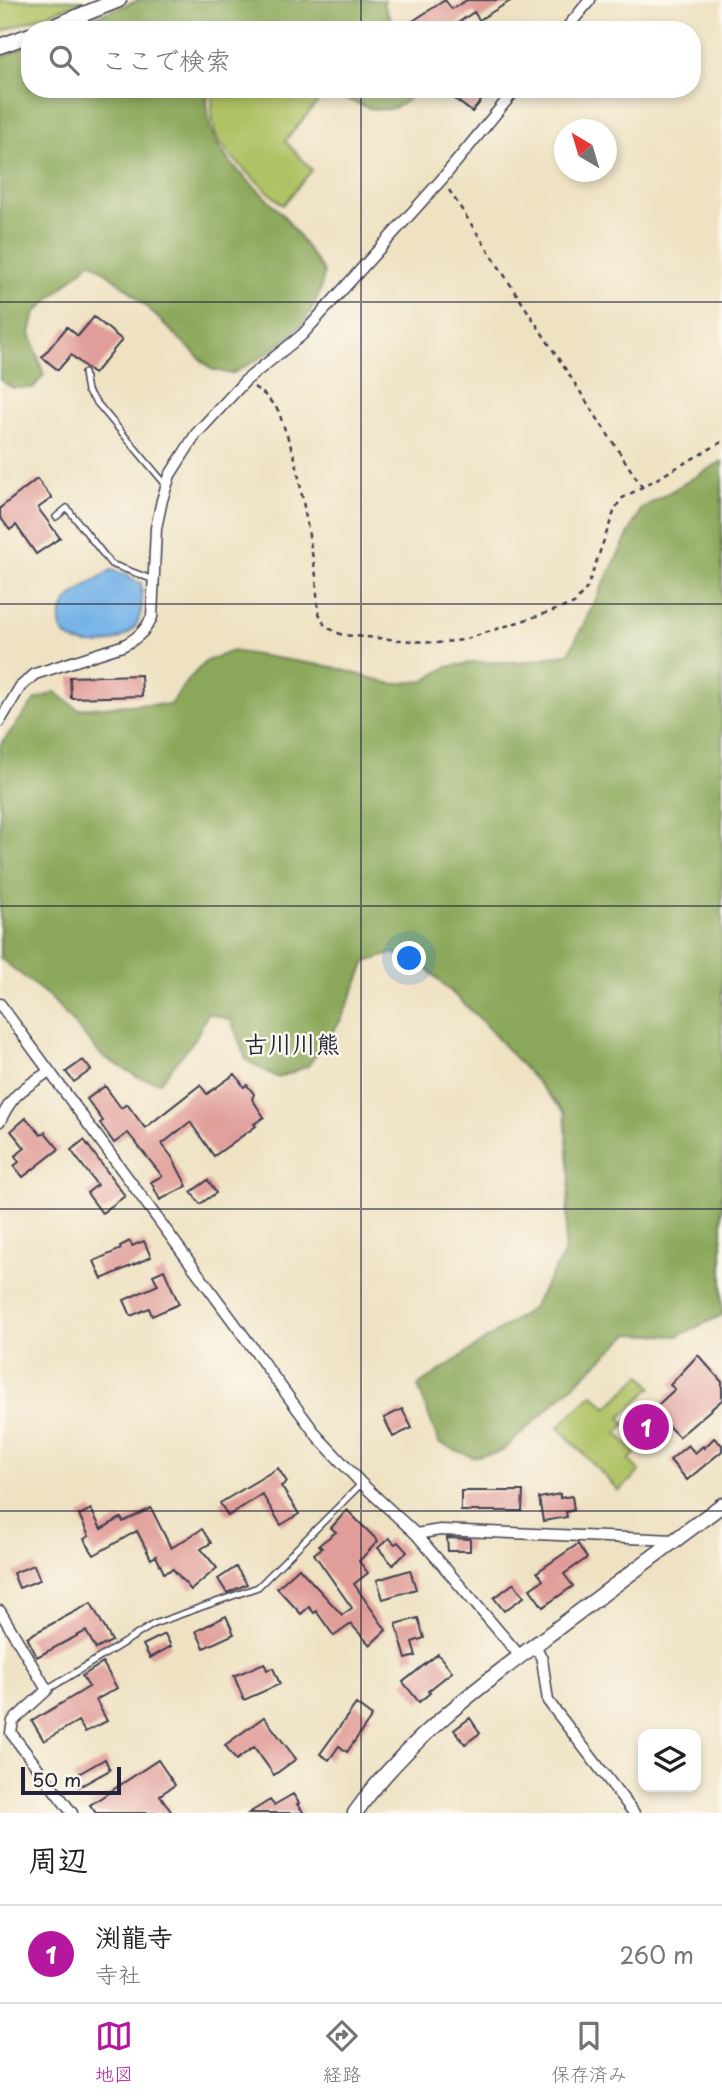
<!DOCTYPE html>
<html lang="ja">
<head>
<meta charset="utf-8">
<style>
	:root { --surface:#fff; --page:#f6f6f6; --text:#202124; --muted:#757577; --line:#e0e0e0; --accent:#b5179e }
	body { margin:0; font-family:"Playpen Sans","Klee One",sans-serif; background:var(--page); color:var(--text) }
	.controls { position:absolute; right:21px; bottom:21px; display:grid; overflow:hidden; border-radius:14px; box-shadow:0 4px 10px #0003 }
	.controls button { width:63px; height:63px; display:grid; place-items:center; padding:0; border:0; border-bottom:2px solid var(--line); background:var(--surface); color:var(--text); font:35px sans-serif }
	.compass { position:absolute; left:554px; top:119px; width:63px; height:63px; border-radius:50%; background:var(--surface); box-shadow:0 4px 10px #0003; rotate:322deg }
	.scale { position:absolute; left:21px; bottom:18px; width:100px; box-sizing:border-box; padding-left:7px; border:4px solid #22223b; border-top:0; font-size:19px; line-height:24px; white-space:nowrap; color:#22223b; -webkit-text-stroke:5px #fbf7ec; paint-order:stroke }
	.you { position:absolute; left:410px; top:959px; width:24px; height:24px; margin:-18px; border:5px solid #fff; border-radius:50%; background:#1a73e8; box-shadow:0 0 0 10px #1a73e833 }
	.badge { display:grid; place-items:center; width:46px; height:46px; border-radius:50%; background:var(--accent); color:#fff; font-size:23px; font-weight:700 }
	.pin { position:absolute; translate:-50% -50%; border:4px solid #fff; box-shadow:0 2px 7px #0006 }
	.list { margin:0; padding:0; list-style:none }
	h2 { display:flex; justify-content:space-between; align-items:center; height:91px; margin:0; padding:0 28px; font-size:30px }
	h2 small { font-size:23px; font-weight:400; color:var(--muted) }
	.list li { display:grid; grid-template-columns:46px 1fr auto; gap:21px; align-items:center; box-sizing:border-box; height:98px; padding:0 28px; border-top:2px solid var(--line) }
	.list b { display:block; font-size:26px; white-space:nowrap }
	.list p { margin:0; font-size:23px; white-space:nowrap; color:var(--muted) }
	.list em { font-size:23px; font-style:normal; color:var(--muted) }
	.icon { flex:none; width:38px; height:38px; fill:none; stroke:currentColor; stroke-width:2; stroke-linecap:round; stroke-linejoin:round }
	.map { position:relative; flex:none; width:722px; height:1813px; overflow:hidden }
	.search { position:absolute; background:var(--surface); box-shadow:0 4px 10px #0003; left:21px; right:21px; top:21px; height:77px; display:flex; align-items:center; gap:18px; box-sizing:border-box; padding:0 24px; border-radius:28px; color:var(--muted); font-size:26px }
	.sheet { height:189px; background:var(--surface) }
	nav { display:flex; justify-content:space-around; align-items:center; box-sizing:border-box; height:98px; border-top:2px solid var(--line); background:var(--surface); font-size:19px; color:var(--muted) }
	nav a { display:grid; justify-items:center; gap:4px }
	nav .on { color:var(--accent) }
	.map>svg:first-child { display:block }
	.green { fill:#afc265; stroke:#687250; stroke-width:2 }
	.forest { fill:#8ba85a; stroke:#56654a; stroke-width:2 }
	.water { fill:#75b3e8; stroke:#4c6a92; stroke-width:2 }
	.building { fill:#e19d99 }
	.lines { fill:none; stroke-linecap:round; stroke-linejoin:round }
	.service-casing { stroke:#413f4f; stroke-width:8 }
	.minor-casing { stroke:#413f4f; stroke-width:13 }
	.tertiary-casing { stroke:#413f4f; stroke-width:17 }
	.path { stroke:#413f4f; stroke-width:2.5; stroke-dasharray:5 5; stroke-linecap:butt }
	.service { stroke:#fff; stroke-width:5 }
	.minor { stroke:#fff; stroke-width:10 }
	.tertiary { stroke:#fff; stroke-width:14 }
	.grid { fill:none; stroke:#22223b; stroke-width:2; stroke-opacity:0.55 }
	.labels { text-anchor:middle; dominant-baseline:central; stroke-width:5; stroke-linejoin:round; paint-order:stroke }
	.quarter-label { font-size:24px; font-weight:bold; fill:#22223b; stroke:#fbf7ec }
</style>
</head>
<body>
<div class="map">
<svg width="722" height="1813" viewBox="0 0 722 1813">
	<rect width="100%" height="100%" fill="#fbf7ec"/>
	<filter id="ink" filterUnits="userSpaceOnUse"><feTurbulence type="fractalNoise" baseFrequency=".0143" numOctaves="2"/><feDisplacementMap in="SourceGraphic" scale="14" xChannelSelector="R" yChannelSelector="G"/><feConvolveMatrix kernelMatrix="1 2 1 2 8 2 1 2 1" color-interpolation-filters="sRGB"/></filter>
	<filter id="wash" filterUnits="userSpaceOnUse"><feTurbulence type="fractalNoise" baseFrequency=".00686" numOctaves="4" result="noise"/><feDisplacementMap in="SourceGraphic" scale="28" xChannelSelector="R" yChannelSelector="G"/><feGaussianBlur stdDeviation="1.57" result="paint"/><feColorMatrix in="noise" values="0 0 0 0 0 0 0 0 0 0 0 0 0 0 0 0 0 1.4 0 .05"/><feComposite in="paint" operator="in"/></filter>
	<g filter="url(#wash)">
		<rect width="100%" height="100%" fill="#efe2c3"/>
		<path class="green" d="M0,0H81L83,1L0,32Z
			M215,89H316L324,94L285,141L312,170L283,205C266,189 222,153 215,133C211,119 211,103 215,89Z
			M641,1375L652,1387L620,1418L626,1424L617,1433L636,1453L629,1460L640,1471L619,1491L558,1427L593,1394L607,1408Z"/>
		<path class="forest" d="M139,0H385L383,3L396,30H58Z
			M30,44V89H209C196,147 249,177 282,214C297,232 310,253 324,272C317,326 276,351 231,374L211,369L130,291L91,261L35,313L30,333L44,375L33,388H13L0,380V58Z
			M328,89H416C393,126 357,105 328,89Z
			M722,461V1315L678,1336L629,1334L501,1452L472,1457L439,1443L418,1386L532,1308L564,1254L570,1177L565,1113L479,1018L427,969L394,953L366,962L341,1020L308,1066L278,1078L246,1060L231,1020L208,1013L195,1039L160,1082L140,1078L102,1056L51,998L0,958V745L35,700L55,692L78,709L141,704L170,705L188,680L206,661L232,651L333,667L392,684L424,681L447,667L478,662H524L569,653L641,509Z"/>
		<path class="water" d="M111,570L128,575L130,579L141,583C142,596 143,609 138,621C124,656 35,653 67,602C74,591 100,578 111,570Z"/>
		<g id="blocks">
			<path class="building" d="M445,0L452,9L467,0H512L479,20L474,12L447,30H399Z
				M463,89L481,101L472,112L455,99Z
				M94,317L122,340L94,374L71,355L58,370L42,357L67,327L78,336Z
				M37,479L52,498L38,508L60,538L36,554L16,525L10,530L0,517V508Z
				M141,675L142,696L71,698L70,677Z
				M83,1060L91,1070L74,1082L66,1072Z
				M235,1074L244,1087L247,1085L254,1094L252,1099L264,1117L254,1124L256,1126L214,1156L190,1122L162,1144L172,1157L187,1186L160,1200L151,1182L162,1176L128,1133L114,1143L100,1123L103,1121L87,1099L105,1086L121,1108L127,1104L145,1128L200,1085L207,1094Z
				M26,1118L41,1135L45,1132L59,1149L23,1177L14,1166L19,1162L15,1156L25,1148L11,1131Z
				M84,1140L125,1196L102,1213L87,1193L97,1185L71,1150Z
				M208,1180L216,1193L200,1204L191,1192Z
				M130,1241L132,1246L144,1241L151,1257L102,1279L94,1261L121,1249L120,1246Z
				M164,1270L179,1304L152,1316L149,1308L131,1316L124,1300L158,1285L153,1275Z
				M698,1355L722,1382V1400L679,1437L667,1425L643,1448L629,1432L675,1389L670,1385Z
				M402,1409L412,1428L393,1437L384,1418Z
				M714,1438L722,1445V1451L687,1480L670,1460L688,1445L695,1453L703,1446L704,1448Z
				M278,1468L287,1482L281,1486L299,1514L281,1525L262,1494L228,1516L220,1503Z
				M461,1491H523L522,1511H461Z
				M560,1494V1498L572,1496L574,1510L566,1512L567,1517L543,1521L539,1498Z
				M151,1508L171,1548L202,1529L211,1543L201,1549L217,1568L191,1590L173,1569L164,1573L156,1556L151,1559L137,1531L94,1555L84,1539L89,1536L79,1515L91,1509L101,1529L121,1518L123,1522Z
				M347,1510L378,1541L359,1561L368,1573L354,1584L386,1630L370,1645L351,1624L334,1636L316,1611L314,1613L309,1607L301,1614L277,1588L299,1568L342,1615L352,1608L314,1554L322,1548L319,1545L336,1532L331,1528Z
				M389,1538L395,1544L398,1542L407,1552L393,1565L378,1548Z
				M447,1538L470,1539V1551H448Z
				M578,1544L587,1558L564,1574L573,1586L543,1607L530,1589L543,1580L537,1572Z
				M34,1565L40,1580L19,1588L13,1573Z
				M236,1567L247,1584L227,1593L218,1579Z
				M410,1570L416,1589L383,1599L377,1580Z
				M514,1583L524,1597L504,1611L494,1598Z
				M91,1603L112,1641L96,1649L86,1631L37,1657L27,1637Z
				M226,1616L234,1634L204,1648L196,1631Z
				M418,1618L424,1638L412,1642L416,1656L406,1659L396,1624Z
				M165,1634L171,1646L150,1658L143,1645Z
				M438,1654L452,1672L428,1691L430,1693L419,1702L403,1682Z
				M103,1663L117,1688L96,1700L107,1721L85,1732L78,1721L44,1741L32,1721L89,1687L82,1676Z
				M264,1663L267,1670L273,1668L280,1684L244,1700L234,1676Z
				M356,1704L372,1716L347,1752L339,1746L329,1760L320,1754Z
				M264,1717L296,1759L274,1775L254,1747L236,1760L225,1745Z
				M470,1718L480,1733L465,1744L454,1730Z
				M105,1759L110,1770L79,1787L73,1777Z
				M158,1760L175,1785L160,1795L172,1813H96L90,1805Z
				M293,1794L299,1803L297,1804L304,1813H249L270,1800L274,1805Z"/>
		</g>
	</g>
	<g filter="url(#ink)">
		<use href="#blocks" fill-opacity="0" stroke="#413f4f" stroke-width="2"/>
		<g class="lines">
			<g class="service-casing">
				<path id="service" d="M84,373L87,391L166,485
					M56,517L67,508L111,564L154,580
					M47,1690L154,1624L258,1587L361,1484"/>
			</g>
			<g class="minor-casing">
				<path id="minor" d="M565,30L590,0
					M0,721L20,687L35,674L122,646C137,639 145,631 152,617L156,528L162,500L170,475L196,434L245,381L302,335L442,179L516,89
					M0,1004L318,1437L361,1483L416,1534L520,1656
					M0,1121C14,1092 22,1090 48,1072
					M416,1534L440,1530L675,1540
					M0,1611L47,1690L13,1721L11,1733L72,1813
					M535,1645L542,1659L548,1701L634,1813"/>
			</g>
			<g class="tertiary-casing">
				<path id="tertiary" d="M44,30L119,0
					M0,46L30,35
					M355,1813C406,1740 480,1686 551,1633C608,1591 665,1548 722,1505"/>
			</g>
			<path class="path" d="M449,190L642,487
				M254,387L265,395L278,410L296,461L316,576L318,611L325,626L342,635L436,643L463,640L574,604L587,588L615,509L621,499L722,442"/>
			<use href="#service" class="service"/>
			<use href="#minor" class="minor"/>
			<use href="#tertiary" class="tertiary"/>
		</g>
	</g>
	<path class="grid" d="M361,0V30M361,89V1813M0,302H722M0,604H722M0,906H722M0,1209H722M0,1511H722"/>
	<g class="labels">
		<g class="quarter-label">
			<text x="292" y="1043">古川川熊</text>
		</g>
	</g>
</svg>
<div class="controls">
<button><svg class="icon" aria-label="layers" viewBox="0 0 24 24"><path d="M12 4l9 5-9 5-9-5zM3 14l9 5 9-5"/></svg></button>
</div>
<svg class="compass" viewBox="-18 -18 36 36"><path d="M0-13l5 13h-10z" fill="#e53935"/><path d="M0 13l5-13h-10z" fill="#757577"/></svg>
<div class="scale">50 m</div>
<div class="you"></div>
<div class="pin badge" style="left:646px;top:1427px">1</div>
<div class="search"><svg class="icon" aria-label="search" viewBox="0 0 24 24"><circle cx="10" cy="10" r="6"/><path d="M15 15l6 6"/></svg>ここで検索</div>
</div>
<section class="sheet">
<h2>周辺<small></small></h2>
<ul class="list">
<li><span class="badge">1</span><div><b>渕龍寺</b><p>寺社</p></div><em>260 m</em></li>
</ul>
</section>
<nav>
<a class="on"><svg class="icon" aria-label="map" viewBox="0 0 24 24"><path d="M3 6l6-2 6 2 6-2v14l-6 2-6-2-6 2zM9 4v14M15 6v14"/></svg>地図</a>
<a><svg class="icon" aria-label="directions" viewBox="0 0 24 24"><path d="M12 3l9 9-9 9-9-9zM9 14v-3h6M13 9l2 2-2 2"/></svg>経路</a>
<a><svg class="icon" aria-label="saved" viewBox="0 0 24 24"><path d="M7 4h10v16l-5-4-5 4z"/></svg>保存済み</a>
</nav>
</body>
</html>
